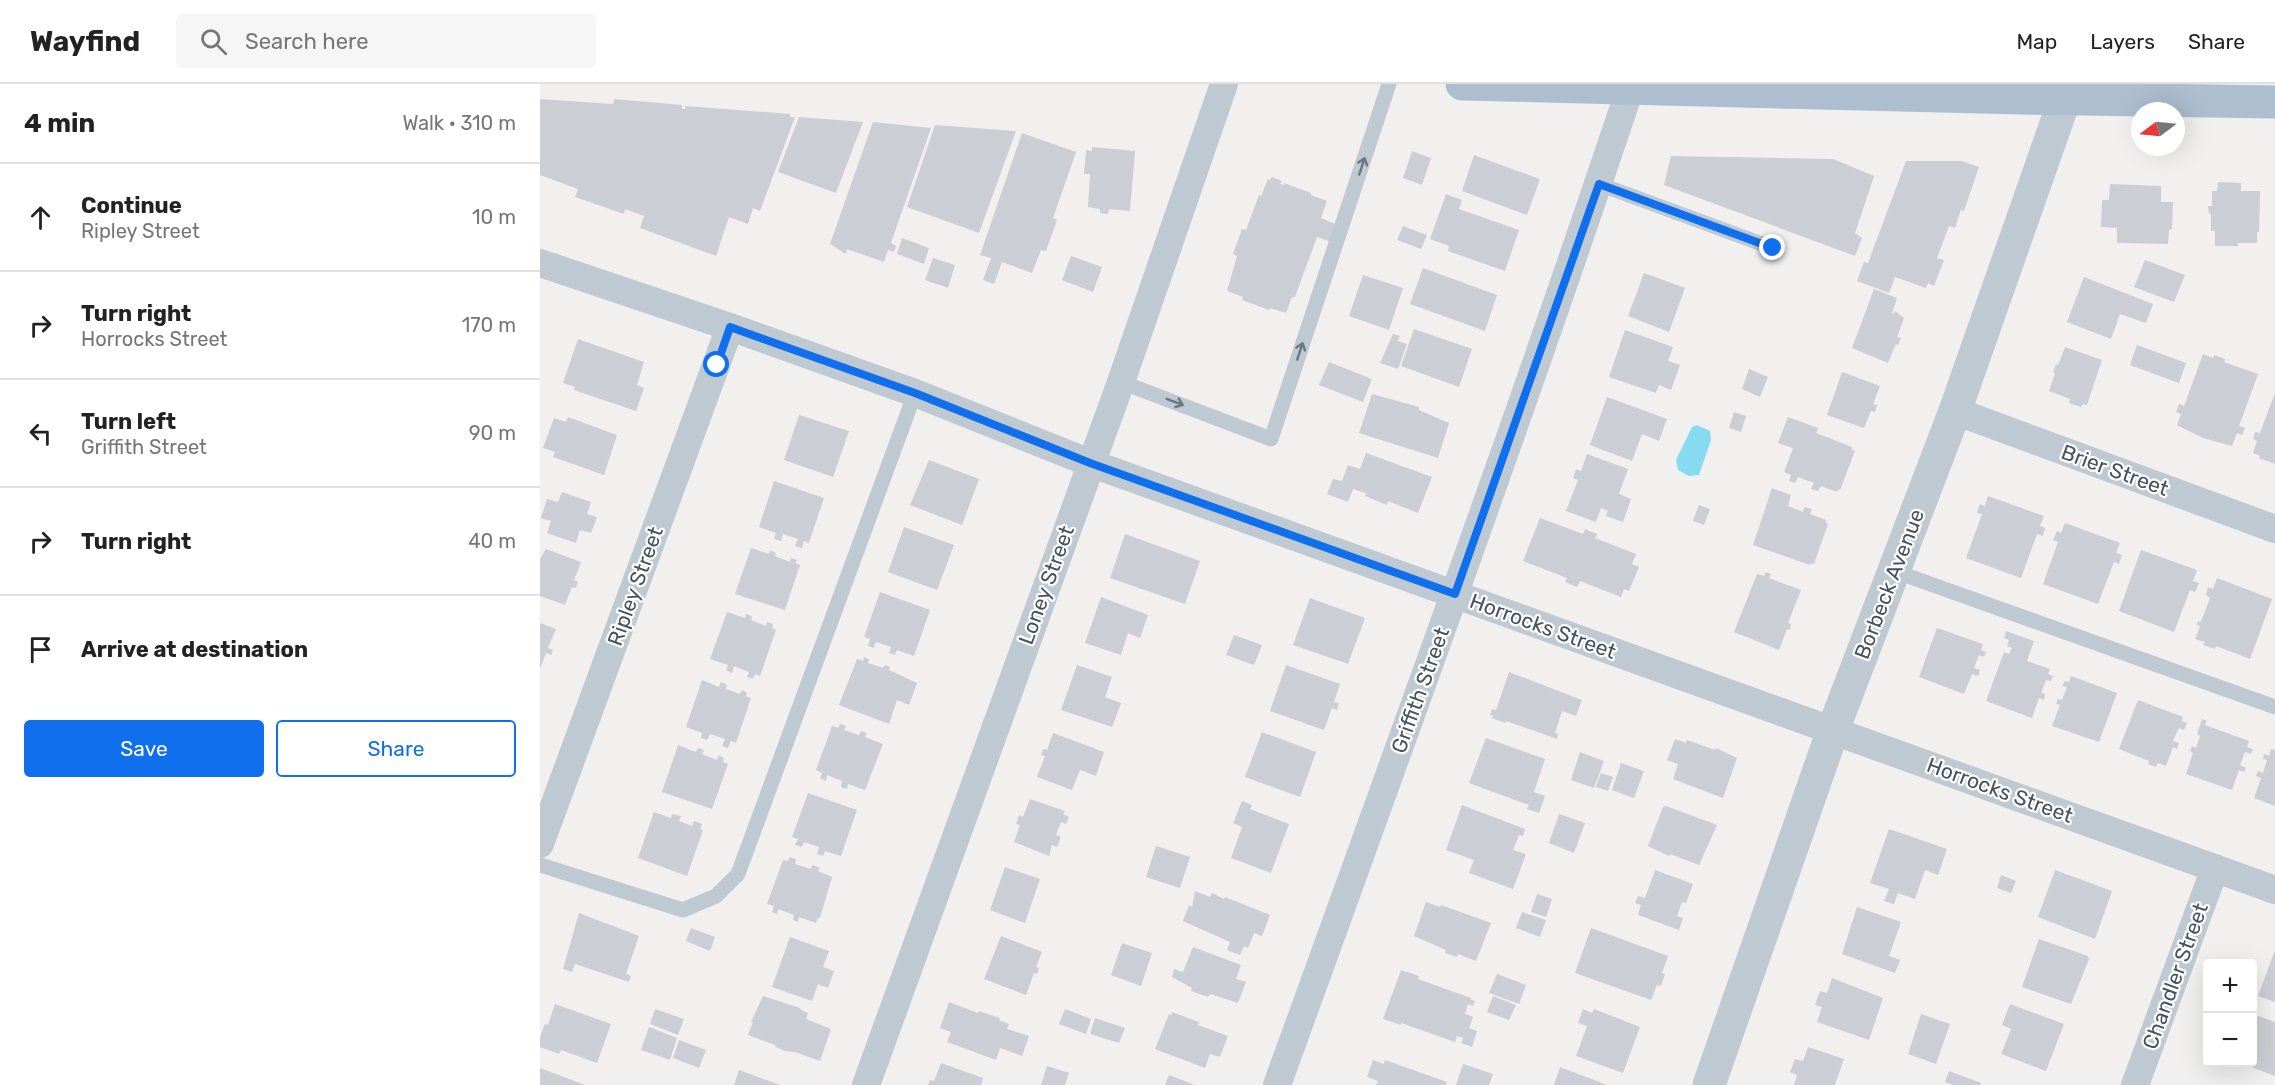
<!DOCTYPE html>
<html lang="en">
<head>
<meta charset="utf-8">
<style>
	:root { --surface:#fff; --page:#f6f6f6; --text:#222; --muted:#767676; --line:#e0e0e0; --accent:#0f6fec }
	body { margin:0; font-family:Rubik,sans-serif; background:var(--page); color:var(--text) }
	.controls { position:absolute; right:18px; bottom:18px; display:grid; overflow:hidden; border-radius:6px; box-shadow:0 6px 24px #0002 }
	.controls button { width:54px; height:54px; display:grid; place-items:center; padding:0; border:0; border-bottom:2px solid var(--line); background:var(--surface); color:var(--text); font:30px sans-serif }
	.compass { position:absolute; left:1591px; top:18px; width:54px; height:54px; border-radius:50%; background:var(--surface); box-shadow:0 6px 24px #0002; rotate:254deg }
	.stop { position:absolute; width:18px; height:18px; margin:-14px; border:4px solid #0f6fec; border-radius:50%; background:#fff }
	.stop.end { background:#0f6fec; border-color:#fff; box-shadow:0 2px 6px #0008 }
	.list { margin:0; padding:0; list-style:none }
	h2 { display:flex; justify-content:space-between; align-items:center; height:78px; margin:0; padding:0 24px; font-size:26px }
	h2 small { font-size:20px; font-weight:400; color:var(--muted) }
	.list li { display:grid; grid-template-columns:39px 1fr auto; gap:18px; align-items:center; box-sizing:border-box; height:108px; padding:0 24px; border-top:2px solid var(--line) }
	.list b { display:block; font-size:22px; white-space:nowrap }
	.list p { margin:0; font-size:20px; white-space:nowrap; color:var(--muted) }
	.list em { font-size:20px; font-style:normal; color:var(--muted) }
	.actions { display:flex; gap:12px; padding:18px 24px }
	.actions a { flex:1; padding:14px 0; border:2px solid var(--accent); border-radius:6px; text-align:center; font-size:21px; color:var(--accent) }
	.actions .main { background:var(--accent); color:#fff }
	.icon { flex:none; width:33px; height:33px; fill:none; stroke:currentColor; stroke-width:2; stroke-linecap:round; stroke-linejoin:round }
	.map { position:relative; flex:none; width:1735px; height:1001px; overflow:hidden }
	header { display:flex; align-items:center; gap:36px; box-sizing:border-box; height:84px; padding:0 30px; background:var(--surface); border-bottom:2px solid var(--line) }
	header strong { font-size:28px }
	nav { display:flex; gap:33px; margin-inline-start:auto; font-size:21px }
	.search { width:420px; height:54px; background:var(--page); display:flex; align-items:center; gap:15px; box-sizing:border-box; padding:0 21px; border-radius:6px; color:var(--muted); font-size:22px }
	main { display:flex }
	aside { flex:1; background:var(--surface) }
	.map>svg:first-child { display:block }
	.water { fill:#86dbf1 }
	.building { fill:#cbced4 }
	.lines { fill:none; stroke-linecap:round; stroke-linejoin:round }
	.service { stroke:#bfc9d2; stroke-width:15 }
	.minor { stroke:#bfc9d2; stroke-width:28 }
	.tertiary { stroke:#bfc9d2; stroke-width:33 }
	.primary { stroke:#adbed0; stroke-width:33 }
	.oneway { stroke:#6a7681 }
	.route { stroke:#0f6fec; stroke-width:8 }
	.labels { text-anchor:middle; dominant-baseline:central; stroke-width:4.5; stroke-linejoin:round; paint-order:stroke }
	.street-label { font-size:21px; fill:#46525e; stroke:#fff }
</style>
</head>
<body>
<header>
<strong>Wayfind</strong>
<div class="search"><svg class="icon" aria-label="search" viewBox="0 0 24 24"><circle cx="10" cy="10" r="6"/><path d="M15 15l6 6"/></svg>Search here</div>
<nav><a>Map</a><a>Layers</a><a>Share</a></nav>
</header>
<main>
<aside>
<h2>4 min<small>Walk · 310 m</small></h2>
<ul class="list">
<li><svg class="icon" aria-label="ahead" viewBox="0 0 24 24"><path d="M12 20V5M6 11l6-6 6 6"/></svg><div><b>Continue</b><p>Ripley Street</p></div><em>10 m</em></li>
<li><svg class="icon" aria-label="right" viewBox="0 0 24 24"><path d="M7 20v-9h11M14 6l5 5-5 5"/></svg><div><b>Turn right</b><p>Horrocks Street</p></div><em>170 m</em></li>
<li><svg class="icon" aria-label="left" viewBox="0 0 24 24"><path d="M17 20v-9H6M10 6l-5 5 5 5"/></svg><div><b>Turn left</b><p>Griffith Street</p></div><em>90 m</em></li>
<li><svg class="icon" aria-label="right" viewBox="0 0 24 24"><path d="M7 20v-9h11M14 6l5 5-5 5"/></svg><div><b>Turn right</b></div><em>40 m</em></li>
<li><svg class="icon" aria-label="arrive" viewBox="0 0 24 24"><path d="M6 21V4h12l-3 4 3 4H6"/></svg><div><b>Arrive at destination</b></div></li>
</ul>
<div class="actions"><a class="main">Save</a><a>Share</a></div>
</aside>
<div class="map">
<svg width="1735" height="1001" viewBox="0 0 1735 1001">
	<rect width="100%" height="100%" fill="#f2efef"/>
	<path class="water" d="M1157,341L1170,347L1171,356L1159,391L1149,392L1138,386L1136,376L1152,343Z"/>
	<path class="building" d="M0,15L73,20L74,15L142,21V25H145V22L250,30V33H255L220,127L213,124L208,140L189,133L176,172L100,144L104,132L85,125L84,130L35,113L38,105L0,91Z
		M259,33L323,38L296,109L238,88Z
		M333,38L391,44L351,159L356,162L354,168L348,166L344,178L307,165L306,170L290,160Z
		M395,41L476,47L439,149L367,123Z
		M482,49L536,68L513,134L517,136L506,167L501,166L492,189L462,178L454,200L443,196L451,174L440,171Z
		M552,63L595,67L590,127L569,125L568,130L560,129V125L548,123L550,90H544L546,66L552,67Z
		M872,67L891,74L882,101L863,94Z
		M934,71L1000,95L987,131L922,107Z
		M1131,72L1293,75L1334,92L1315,149L1322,154L1315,172L1124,101Z
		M1366,77H1422L1439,83L1424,127L1421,126L1415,144L1409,142L1397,174L1404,176L1394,202L1388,199L1386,204L1355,193L1349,209L1317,197L1324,178L1328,179Z
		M732,93L742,97L740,100L744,101V99L771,109V111L787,117L781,134L800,142L794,159L777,153L755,213H752L746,229L730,224L729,226L702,216L703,213L687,207L697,172L693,170L702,145L706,146L719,111L721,112L728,95L730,96Z
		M1678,98L1701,99V107H1720L1719,148H1717V159H1698V162H1675V147H1671V130H1669L1668,122H1672V107H1677Z
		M1570,100L1621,102V118H1633L1632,145L1629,146L1628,160L1577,159V144L1561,143L1562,116H1569Z
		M906,110L922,116L919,125L979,146L965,187L908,167L909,162L890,155Z
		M863,142L887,151L881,165L857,156Z
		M362,154L389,164L384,180L357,170Z
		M531,172L562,183L553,208L522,196Z
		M393,174L415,181L408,204L385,196Z
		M1605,176L1645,191L1634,218L1594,203Z
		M883,184L957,211L945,247L870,220Z
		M1104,189L1145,204L1129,248L1088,232Z
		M823,191L863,204L849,246L809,232Z
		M1544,193L1613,220L1606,239L1580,230L1571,255L1527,238Z
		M1334,205L1357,214L1352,229L1354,230L1355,227L1364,234L1357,253L1361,254L1358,261L1356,260L1348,279L1312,264Z
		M874,245L932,265L919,303L861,282Z
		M1085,246L1133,263L1128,277L1140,281L1131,306L1119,301L1116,309L1069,293Z
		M853,250L860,252L858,257L867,260L858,285L840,279Z
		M38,255L104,278L97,301L104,304L96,327L34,306L35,303L23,299Z
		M1597,261L1646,279L1639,299L1590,281Z
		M1525,263L1562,276L1547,321L1543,320L1541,323L1529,319L1530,315L1509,307L1515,289L1513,288L1516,280L1518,281Z
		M1663,270L1673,274L1674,271L1685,275L1684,278L1718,290L1699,342L1705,344L1702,351L1697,349L1692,362L1663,354L1637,341L1641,330L1636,328L1639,320L1644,322Z
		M789,278L832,295L823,318L779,301Z
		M1209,285L1228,293L1220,313L1202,305Z
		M1302,288L1340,302L1333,320L1337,321L1335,328L1331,327L1324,344L1287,331Z
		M1735,309V380L1719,374L1720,372L1713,369L1717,357L1713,355L1715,348L1720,349Z
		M832,310L879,323V326L909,339L898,374L819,349Z
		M1067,313L1127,335L1119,357L1102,350L1092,377L1050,361Z
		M1194,328L1206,332L1201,348L1189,344Z
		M259,331L309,347L293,393L244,376Z
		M28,333L77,351L64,391L13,373L15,368L3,364L14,334L26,338Z
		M1248,333L1278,344L1276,349L1312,363V366L1315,367L1300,406L1298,405L1297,408L1281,402L1278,407L1271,405L1274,399L1258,393L1255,399L1249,397L1251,391L1244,388L1253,364L1238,359Z
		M826,369L892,393L878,429L848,417L847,421L825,412L826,409L813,405L808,418L787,410L793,395L802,397L808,381L820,385Z
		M1047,370L1088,385L1079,410L1091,415L1083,438L1066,432L1068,427L1061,424L1056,438L1026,427L1038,396L1033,394L1036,385L1041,387Z
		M389,376L439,395L422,441L370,421Z
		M234,397L284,414L269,459L264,457L262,464L255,462L258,455L243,450L241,457L234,455L236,449L219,443Z
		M1232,404L1251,411L1248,422L1263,428L1264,423L1272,425L1270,430L1286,436V439L1288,440L1274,480L1271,479L1270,481L1213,461Z
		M22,408L51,418L47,430L57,433L51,449L40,446L36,459L7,449L11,437L1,434L7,415L18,418Z
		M1448,412L1504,432L1500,442L1505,444L1503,452L1497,450L1481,494L1426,474L1442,430L1437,429L1440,420L1445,422Z
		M1159,421L1170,425L1164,441L1153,437Z
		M1000,434L1043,450L1045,445L1057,450L1055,454L1096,470L1092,480L1099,483L1089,507L1084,505L1081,513L1040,497L1037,503L1025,498L1027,494L983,477Z
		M1525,439L1580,459L1576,469L1582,471L1579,480L1574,478L1558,520L1503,500L1518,458L1513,456L1517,447L1521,449Z
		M364,443L414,461L397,506L348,488Z
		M585,450L660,477L645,520L570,494Z
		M211,464L229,470L230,466L236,469L235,472L250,478L251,474L257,476L255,479L260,481L245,526L195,510Z
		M6,465L41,478L34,496L38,498L36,504L32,503L25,521L0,512V475Z
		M1601,466L1657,486L1653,497L1659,499L1655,508L1650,506L1634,548L1579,527Z
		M1226,488L1231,490L1229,494L1261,506L1248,539L1251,540L1250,546L1247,545L1239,566L1194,548L1217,490L1224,492Z
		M1677,494L1732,515L1710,575L1676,562L1675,565L1663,561L1665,558L1655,555L1660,542L1657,541L1658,537L1661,538L1670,514L1666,511L1668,503L1673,505Z
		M340,508L390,526L374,572L357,566L355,571L349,569L351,563L336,558L334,564L328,562L330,555L324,553Z
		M561,513L608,531L600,554L588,549L581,571L545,559Z
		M770,514L825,534L808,580L753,561Z
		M187,528L205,534L206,530L212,532L211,536L226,542L227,538L233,540L232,544L236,546L220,592L215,590L213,595L207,593L209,588L194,582L192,589L186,586L188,581L170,575Z
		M0,539L16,545L8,564L13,566L11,571L6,569L0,585Z
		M1397,544L1443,560L1441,566L1446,568L1444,573L1439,571L1434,584L1440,586L1438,592L1432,590L1424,610L1379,593Z
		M1466,547L1494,557L1487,577L1510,585L1508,590L1513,592L1511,597L1506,596L1501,609L1505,610L1504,616L1499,614L1492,634L1446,617L1464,568L1469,570L1472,564L1467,562L1469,556L1464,554Z
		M694,551L722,561L714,581L686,571Z
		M324,573L329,575L328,579L343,584L345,581L350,583L349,586L377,599L369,621L357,616L349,640L299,621L317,575L323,577Z
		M537,581L572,593L565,613L581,619L572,643L521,626Z
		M746,581L800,600L794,618L799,619L797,626L792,624L784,646L730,627Z
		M969,588L1042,616L1036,632L1022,627L1015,649L1018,650L1017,655L966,637L965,639L952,634L953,632L950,631L952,625L956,626Z
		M1531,592L1577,609L1559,658L1512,642L1520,621L1516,620L1518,615L1522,616L1527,603L1522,602L1525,597L1529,598Z
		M162,596L179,603L181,598L187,601L186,605L200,610L202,606L207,609L206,612L211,614L196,659L191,657L188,664L182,662L185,655L170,650L167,656L161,654L162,649L146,643Z
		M1598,616L1643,633L1642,637L1647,639L1644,646L1639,644L1633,657L1639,659L1637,665L1633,663L1626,682L1618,679L1616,683L1608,680L1609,677L1579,665Z
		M1662,635L1667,637L1665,641L1709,657L1707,663L1713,665L1711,670L1705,668L1700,681L1706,684L1704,688L1699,686L1692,706L1646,690L1653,669L1650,667L1652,662L1656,664L1660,652L1657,650Z
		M300,640L306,642L304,646L319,651L321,647L327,649L325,653L343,660L325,706L308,700L307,705L301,703L302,697L287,691L286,697L280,694L282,689L276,686L292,642L298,644Z
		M722,648L776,668L760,713L705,693Z
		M513,649L564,668L556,692L540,686L532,706L497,693L505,672L501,671L503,665L507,666Z
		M946,654L1005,675L994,708L1005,712L999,729L987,725L989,721L929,699Z
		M1135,655L1146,659L1147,656L1175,666L1176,664L1197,674L1183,714L1133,695L1138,680L1127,676Z
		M138,661L156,668L158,664L164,666L162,670L177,676L179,671L184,674L183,678L188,680L172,725L122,708Z
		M1731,665L1735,666V722L1714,714L1721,694L1716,692L1718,687L1723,689L1727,676L1723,675L1724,670L1729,672Z
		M1040,668L1064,677L1054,704L1031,696Z
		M1081,679L1104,687L1094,714L1072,706Z
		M1061,689L1073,693L1068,707L1056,703Z
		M268,709L317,726L301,772L285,767L283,772L277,770L279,763L264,758L262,763L255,761L258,755L252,753Z
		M490,715L525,727L523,730L529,733L526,740L521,738L516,751L521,753L517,763L512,761L509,772L474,758L480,741L476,740L479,731L483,733Z
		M702,717L712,721L710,725L749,740L731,789L691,774L702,743L693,739Z
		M922,721L985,745L983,752L979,751L973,766L986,770L973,805L929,789L934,776L906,766Z
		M1126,722L1177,741L1159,781L1130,770L1129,772L1108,762L1123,723Z
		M114,728L131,734L132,730L141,732L139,737L152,742L154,737L162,740L160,745L163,746L147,792L98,774Z
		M1019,730L1045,739L1034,769L1009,759Z
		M1349,745L1407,765L1398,791L1385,786L1375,815L1358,809L1354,820L1344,817L1349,805L1330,799Z
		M616,762L650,773L640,804L606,793Z
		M250,773L256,775L255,780L271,785L272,781L280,784L278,787L292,793L280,834H278L276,839L259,833L258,838L253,836L254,831L238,825L237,830L232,828L234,822L227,820L243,776L248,777Z
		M465,783L500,795L485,839L450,826Z
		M1115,786L1153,800L1146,819L1142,818L1137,832L1143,834L1139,846L1098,831L1101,821L1095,819L1098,812L1105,814Z
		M1515,786L1572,807L1555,855L1498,833Z
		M1461,791L1476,797L1471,809L1457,804Z
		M655,807L670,813L672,809L684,815L685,813L730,831L722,852L714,849L708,864L704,862L700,871L687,866L690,858L643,837L649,821L652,823Z
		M997,810L1012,815L1006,833L991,828Z
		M886,818L900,823L901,821L951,839L936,877L918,870L917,873L905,869L906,866L874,852Z
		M1317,823L1361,838L1349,872L1360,876L1355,889L1302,870Z
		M982,828L1006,836L1000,853L976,844Z
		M39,829L99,852L86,890L91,892L89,898L35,880L32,888L23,885Z
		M151,844L175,853L170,867L146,857Z
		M1051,844L1128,872L1122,889L1125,890L1121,902L1117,901L1111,916L1035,889Z
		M461,852L502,868L496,883L499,884L497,890L494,889L486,911L444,895Z
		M250,853L289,867L283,883L294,887L288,904L278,900L272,917L232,903Z
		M1499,855L1548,872L1549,875L1531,920L1482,903Z
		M582,859L612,869L601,902L571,891Z
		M653,863L701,881L696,895L706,898L698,919L670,910L668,913L651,907L652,904L632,893L634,885L643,888Z
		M1735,866V918L1718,912Z
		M861,886L879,892L878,895L931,914L930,915L935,917L933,922L928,920L925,930L933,933L929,944L937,947L932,963L921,959L923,954L917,952L915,958L861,939V941L843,935Z
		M957,890L986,901L979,920L949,909Z
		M1292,894L1343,914L1329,956L1277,938L1282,923L1275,921L1280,907L1287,909Z
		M223,912L260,924L261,926L268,929L266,935L291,945L280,977L255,968L245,967L236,963L235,961L208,951L213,938H211Z
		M953,912L976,921L969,936L947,928Z
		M409,918L438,929L439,927L460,934L459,936L469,940L467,945L489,952L482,972L460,964L456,976L407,958L411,948L400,944Z
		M15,920L71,940L57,979L21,966L19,970L0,963V953L5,940L8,941Z
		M1470,920L1524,940L1506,987L1461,970L1471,945L1462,941Z
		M115,925L144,935L138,951L110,940Z
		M525,925L551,935L546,950L519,940Z
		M1043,925L1052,929L1054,925L1100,943L1083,989L1036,972L1047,942L1038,939Z
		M632,928L659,938L658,941L688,952L680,973L670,970L665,984L615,965L629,930L632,931Z
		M1381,930L1410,940L1396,980L1368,970Z
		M1713,930L1735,938V992L1700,979L1713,978Z
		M555,934L585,944L579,959L550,950Z
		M109,943L137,954L130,976L101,966Z
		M139,956L166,966L159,984L133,974Z
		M1268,963L1304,975L1295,1001H1254L1257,991L1250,988L1255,975L1263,977Z
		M833,976L844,980L845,976L907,998L906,1001H836L838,997L827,993Z
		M401,979L443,994L441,1001H388L390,996L394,997Z
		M923,980L953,990L949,1001H916Z
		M507,982L529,989L525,1001H501Z
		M1020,983L1067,1001H1014Z
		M0,984L45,1001H0Z
		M199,986L240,1001H194Z
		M1409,987L1441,999L1440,1001H1413L1405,998Z
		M629,991L655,1001H625Z"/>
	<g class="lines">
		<path class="service" d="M1059,100L1233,164
			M581,298L731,355L849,0
			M1354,487L1735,623
			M0,781L143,826L176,812L198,790L375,309"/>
		<path class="minor" d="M0,179L190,243L375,309L550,379L1735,806
			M1415,327L1735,445
			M0,760L190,243
			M326,1001L581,298L684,0
			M737,1001C857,670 978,339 1090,5
			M1595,1001L1675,784"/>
		<path class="tertiary" d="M1169,1001L1293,646L1415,327L1530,0"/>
		<path class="primary" d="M922,0L1482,14L1735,18"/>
	</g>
	<defs><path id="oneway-shaft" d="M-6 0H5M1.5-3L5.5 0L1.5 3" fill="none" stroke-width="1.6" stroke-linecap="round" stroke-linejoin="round" transform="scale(1.5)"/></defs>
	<g class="oneway">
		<use href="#oneway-shaft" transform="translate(822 82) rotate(-72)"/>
		<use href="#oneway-shaft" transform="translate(760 267) rotate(-72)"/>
		<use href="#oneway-shaft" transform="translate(635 318) rotate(21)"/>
	</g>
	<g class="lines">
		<path class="route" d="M177,281L190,243L375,309L550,379L915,510L1059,100L1233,164"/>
	</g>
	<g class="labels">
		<g class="street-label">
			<text transform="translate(1575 386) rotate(20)">Brier Street</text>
			<text transform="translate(1349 500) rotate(-69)">Borbeck Avenue</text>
			<text transform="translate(506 501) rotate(-70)">Loney Street</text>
			<text transform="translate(95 502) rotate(-70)">Ripley Street</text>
			<text transform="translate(1003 542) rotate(20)">Horrocks Street</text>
			<text transform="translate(880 606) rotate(-70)">Griffith Street</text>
			<text transform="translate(1460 706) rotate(20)">Horrocks Street</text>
			<text transform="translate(1635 892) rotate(-70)">Chandler Street</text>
		</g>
	</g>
</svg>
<div class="controls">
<button>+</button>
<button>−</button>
</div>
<svg class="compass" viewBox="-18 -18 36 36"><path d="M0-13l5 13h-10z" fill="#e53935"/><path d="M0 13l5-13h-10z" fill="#767676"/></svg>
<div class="stop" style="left:177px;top:281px"></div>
<div class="stop end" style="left:1233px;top:164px"></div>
</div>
</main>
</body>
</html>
